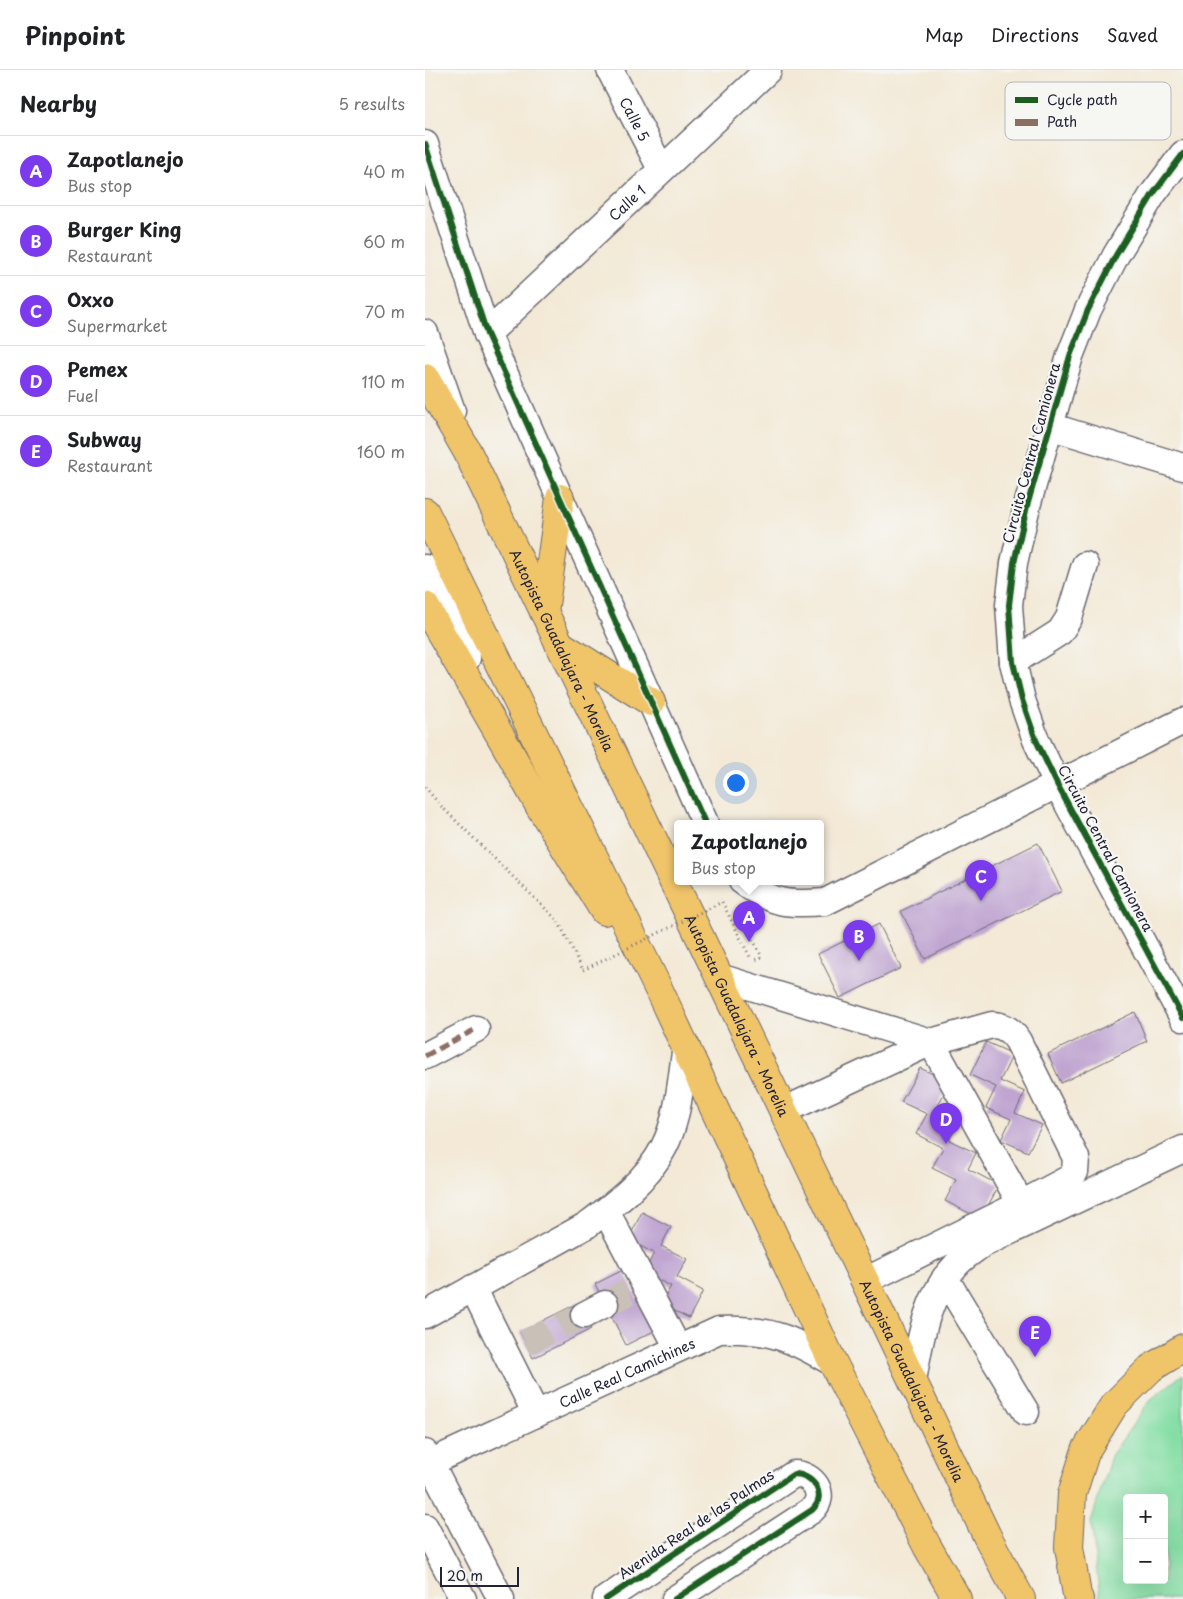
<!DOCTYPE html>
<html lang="en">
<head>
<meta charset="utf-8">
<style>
	:root { --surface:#fff; --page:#f6f6f6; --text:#202124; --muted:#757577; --line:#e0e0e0; --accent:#7c3aed }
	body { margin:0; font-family:"Playpen Sans",sans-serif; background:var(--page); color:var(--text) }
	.controls { position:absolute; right:15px; bottom:15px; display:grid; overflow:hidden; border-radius:5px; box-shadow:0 5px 20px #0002 }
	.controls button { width:45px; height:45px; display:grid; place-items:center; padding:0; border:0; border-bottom:1px solid var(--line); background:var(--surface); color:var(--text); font:25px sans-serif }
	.scale { position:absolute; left:15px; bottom:12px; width:79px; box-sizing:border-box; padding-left:5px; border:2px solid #22223b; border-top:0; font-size:14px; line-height:18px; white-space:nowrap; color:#22223b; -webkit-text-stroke:4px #f6f6f2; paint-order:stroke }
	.you { position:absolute; left:310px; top:712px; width:18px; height:18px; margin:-12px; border:4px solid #fff; border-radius:50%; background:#1a73e8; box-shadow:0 0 0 8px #1a73e833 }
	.badge { display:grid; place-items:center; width:32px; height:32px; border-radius:50%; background:var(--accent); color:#fff; font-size:16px; font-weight:700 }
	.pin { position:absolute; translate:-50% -41px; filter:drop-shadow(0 1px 2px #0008) }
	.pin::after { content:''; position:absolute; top:26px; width:18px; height:15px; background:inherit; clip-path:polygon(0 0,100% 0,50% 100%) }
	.popup { position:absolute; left:249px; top:750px; width:150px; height:65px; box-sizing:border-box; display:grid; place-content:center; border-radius:5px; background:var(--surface); filter:drop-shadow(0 1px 4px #0005); font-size:16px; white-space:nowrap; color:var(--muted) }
	.popup b { font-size:19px; color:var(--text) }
	.popup::after { content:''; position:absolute; left:50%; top:100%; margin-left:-10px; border:10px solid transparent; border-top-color:var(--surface) }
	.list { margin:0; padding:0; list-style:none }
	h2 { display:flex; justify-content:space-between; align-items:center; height:65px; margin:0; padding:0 20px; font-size:21px }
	h2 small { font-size:16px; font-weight:400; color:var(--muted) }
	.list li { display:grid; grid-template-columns:32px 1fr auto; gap:15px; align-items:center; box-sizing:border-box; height:70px; padding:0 20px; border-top:1px solid var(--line) }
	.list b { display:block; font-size:19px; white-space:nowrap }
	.list p { margin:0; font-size:16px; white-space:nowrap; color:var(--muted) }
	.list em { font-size:16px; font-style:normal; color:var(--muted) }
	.map { position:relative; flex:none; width:758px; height:1529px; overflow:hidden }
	header { display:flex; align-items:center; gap:30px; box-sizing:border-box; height:70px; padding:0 25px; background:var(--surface); border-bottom:1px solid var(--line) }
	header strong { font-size:24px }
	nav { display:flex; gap:28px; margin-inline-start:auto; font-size:18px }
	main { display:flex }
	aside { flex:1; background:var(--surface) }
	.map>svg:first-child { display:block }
	.green { fill:#84dea4; stroke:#538070; fill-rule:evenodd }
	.building { fill:#c0a5d1 }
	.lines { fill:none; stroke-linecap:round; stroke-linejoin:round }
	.minor-tunnel { stroke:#c9c1b7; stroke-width:26; stroke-dasharray:26 13; stroke-linecap:butt }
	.minor-casing { stroke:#6b6871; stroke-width:29 }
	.major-casing { stroke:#6b6871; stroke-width:30 }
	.highway-casing { stroke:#6b6871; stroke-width:30 }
	.path { stroke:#6b6871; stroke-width:3; stroke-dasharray:1 4; stroke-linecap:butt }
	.minor { stroke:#fff; stroke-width:26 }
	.major { stroke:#f0c469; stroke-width:28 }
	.highway { stroke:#f0c469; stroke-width:28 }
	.path-bridge { stroke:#6b6871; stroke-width:3; stroke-dasharray:1 4; stroke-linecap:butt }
	.quiet { stroke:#8d6e63; stroke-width:5; stroke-dasharray:10 5; stroke-linecap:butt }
	.cycleway-casing { stroke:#f6f6f2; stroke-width:9 }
	.cycleway { stroke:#1b5e20; stroke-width:6 }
	.labels { text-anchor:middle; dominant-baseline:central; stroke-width:4.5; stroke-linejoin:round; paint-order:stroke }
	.street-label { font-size:14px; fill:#22223b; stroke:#f6f6f2 }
	.key { fill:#f6f6f2; stroke:#b6b6bb; stroke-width:1 }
	.key-label { font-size:14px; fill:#22223b }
</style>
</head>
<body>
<header>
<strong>Pinpoint</strong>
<nav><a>Map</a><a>Directions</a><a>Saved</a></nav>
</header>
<main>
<aside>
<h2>Nearby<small>5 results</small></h2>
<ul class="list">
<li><span class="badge">A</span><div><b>Zapotlanejo</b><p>Bus stop</p></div><em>40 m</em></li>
<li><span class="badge">B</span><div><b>Burger King</b><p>Restaurant</p></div><em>60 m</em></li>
<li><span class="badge">C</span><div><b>Oxxo</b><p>Supermarket</p></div><em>70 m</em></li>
<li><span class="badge">D</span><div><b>Pemex</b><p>Fuel</p></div><em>110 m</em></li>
<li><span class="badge">E</span><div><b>Subway</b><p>Restaurant</p></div><em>160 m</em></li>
</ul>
</aside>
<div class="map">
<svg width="758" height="1529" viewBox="0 0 758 1529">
	<rect width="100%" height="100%" fill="#f6f6f2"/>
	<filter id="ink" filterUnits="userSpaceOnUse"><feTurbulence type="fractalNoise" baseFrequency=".02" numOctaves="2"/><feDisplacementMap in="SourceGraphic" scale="10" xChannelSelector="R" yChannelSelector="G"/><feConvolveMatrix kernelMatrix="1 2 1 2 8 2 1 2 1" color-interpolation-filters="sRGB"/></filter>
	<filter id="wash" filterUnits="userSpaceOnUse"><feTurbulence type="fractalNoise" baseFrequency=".0096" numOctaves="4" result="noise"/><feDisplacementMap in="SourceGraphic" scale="20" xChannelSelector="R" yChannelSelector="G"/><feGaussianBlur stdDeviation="1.12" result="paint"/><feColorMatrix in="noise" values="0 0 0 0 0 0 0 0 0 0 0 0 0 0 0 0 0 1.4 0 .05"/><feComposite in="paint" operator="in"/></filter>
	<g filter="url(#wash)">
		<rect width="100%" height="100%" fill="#f3e9d6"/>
		<path class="green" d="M758,1304V1529H675L666,1452L686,1386L725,1330ZM702,1428H739V1510H702Z"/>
		<g id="blocks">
			<path class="building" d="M613,773L637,821L500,889L476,841Z
				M454,854L476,898L415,928L393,884Z
				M710,942L722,971L636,1013L623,984Z
				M561,972L588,984L575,1011L600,1022L590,1043L617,1055L603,1082L576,1070L586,1049L561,1038L571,1017L545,1005Z
				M495,998L525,1012L512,1037L535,1049L524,1070L551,1083L543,1099L574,1115L556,1149L520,1131L531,1110L507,1098L518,1078L491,1064L502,1044L476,1032Z
				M217,1142L246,1157L236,1176L262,1189L252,1207L278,1221L264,1248L236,1234L246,1216L219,1203L229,1183L203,1170Z
				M198,1200L229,1261L201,1275L170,1214Z
				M153,1233L166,1259L108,1288L95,1262Z"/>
		</g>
	</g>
	<g filter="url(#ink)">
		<use href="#blocks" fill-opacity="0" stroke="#6b6871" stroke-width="1"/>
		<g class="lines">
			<path class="minor-tunnel" d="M180,1234L208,1220
				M100,1273L159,1245"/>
			<g class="minor-casing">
				<g id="minor">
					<path id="s1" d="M185,0L236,99"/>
					<path d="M0,74L62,264L280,753"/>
					<path d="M758,84L728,124L691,185L663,240L645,286L602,436L589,493L584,535L588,592L597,630L611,670L632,714L758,948"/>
					<path d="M0,263L27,341"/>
					<path id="s2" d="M62,264L343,0"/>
					<path d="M624,356L758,397"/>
					<path d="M0,498L42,588"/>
					<path d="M588,592L635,562L644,548L660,495"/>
					<path d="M317,811C347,834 363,835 400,832L758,651"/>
					<path d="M294,907L506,972L596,1134"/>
					<path d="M0,986L51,959"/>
					<path d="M358,1041L506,972L567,955C579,955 587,961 593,971L651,1088L650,1102L645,1108L596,1134L440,1211"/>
					<path d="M181,1141L253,1278"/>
					<path d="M520,1208L601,1342"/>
					<path d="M48,1218L111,1344"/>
					<path d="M0,1245L162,1155C190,1134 223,1109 239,1077C254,1048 256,1008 261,976"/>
					<path d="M159,1245L180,1234"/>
					<path d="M488,1311C495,1270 501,1226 532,1194C538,1187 548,1181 556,1175L758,1079"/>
					<path d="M0,1383L76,1529"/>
					<path id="s3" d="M0,1395L294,1260C342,1258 367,1268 408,1293"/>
					<path d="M0,1457L38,1529"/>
					<path d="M181,1529L369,1404C388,1404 403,1425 387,1440L250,1529"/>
				</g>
			</g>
			<g class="major-casing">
				<path id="major" d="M0,536L83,679"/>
			</g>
			<g class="highway-casing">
				<g id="highway">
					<path id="s4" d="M0,308L42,381L562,1466L596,1529"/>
					<path d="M0,442L233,918L408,1293L502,1476L532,1529"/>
					<path d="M119,542L135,428"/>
					<path d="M134,574L226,632"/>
					<path d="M83,679L115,737L179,841"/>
					<path d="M654,1529L652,1525L644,1477L647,1424L661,1380L689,1335L726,1298L758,1278"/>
				</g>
			</g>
			<path class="path" d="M0,717L15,735L133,851L158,900
				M297,832L326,889
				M314,843L337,887L330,890"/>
			<use href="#minor" class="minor"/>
			<use href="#major" class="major"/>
			<use href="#highway" class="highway"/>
			<path class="path-bridge" d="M158,900L297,832"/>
			<path class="quiet" d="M0,986L51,959"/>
			<g class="cycleway-casing">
				<path id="cycleway" d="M0,74L62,264L280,753
					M758,84L728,124L691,185L663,240L645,286L602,436L589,493L584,535L588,592L597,630L611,670L632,714L758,948
					M181,1529L369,1404C388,1404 403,1425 387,1440L250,1529"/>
			</g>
			<use href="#cycleway" class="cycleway"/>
		</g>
	</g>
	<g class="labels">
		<g class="street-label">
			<text stroke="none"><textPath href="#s1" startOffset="55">Calle 5</textPath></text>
			<text stroke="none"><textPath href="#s2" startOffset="192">Calle 1</textPath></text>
			<text transform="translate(606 383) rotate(-75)">Circuito Central Camionera</text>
			<text stroke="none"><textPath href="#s4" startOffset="305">Autopista Guadalajara - Morelia</textPath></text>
			<text transform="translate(681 778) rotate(62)">Circuito Central Camionera</text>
			<text stroke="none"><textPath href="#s4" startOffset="710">Autopista Guadalajara - Morelia</textPath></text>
			<text stroke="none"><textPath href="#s3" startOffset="222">Calle Real Camichines</textPath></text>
			<text stroke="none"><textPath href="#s4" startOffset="1115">Autopista Guadalajara - Morelia</textPath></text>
			<text transform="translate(271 1454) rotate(-34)">Avenida Real de las Palmas</text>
		</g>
	</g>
	<rect x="580" y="12" width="166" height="58" rx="8" class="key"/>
	<rect x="590" y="27" width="23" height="6" fill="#1b5e20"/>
	<rect x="590" y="49" width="23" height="7" fill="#8d6e63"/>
	<g class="key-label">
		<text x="622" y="35">Cycle path</text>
		<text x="622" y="57">Path</text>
	</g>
</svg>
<div class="controls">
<button>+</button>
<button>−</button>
</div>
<div class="scale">20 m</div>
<div class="you"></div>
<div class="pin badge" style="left:324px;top:872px">A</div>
<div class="popup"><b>Zapotlanejo</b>Bus stop</div>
<div class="pin badge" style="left:434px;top:891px">B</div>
<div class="pin badge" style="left:556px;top:831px">C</div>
<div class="pin badge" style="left:521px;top:1074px">D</div>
<div class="pin badge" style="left:610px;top:1287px">E</div>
</div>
</main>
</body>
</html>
